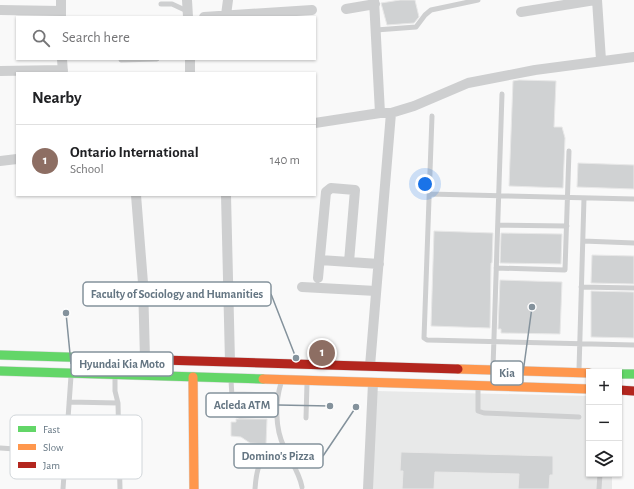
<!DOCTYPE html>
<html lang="en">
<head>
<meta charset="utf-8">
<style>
	:root { --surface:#fff; --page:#f6f6f6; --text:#202124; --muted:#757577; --line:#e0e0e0; --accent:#565c61 }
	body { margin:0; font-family:"Alegreya Sans",sans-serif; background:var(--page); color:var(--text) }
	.controls { position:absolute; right:12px; bottom:12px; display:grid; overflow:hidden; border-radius:0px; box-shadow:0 1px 3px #0004 }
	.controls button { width:36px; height:36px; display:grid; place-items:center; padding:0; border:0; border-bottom:1px solid var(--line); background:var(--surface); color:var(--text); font:20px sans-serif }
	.you { position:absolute; left:425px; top:184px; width:14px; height:14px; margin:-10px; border:3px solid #fff; border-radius:50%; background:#1a73e8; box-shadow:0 0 0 6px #1a73e833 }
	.badge { display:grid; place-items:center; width:26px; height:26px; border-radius:50%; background:var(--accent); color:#fff; font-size:13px; font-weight:700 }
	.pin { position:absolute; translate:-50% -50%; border:2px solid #fff; box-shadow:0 1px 4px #0006 }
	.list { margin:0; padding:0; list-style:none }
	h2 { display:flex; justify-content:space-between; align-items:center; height:52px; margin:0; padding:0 16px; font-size:17px }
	h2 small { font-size:13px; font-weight:400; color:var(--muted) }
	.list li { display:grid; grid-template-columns:26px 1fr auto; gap:12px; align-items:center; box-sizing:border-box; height:72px; padding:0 16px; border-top:1px solid var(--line) }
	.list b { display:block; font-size:15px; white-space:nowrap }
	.list p { margin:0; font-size:13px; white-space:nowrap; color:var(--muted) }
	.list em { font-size:13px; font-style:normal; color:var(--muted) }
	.icon { flex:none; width:22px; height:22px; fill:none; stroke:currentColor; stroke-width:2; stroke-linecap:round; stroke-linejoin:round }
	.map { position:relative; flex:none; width:634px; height:489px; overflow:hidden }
	.search { position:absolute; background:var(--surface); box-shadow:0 1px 3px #0004; left:16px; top:16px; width:300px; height:44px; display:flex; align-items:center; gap:10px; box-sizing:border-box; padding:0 14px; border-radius:0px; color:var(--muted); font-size:15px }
	.panel { position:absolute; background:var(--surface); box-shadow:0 1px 3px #0004; left:16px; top:72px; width:300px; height:124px; border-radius:0px }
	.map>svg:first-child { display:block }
	.built { fill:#e8e9e9 }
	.building { fill:#d0d2d3; stroke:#e8e8e8 }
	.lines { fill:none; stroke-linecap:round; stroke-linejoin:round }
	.fast-casing { stroke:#d5d6d7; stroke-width:10 }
	.slow-casing { stroke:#d5d6d7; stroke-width:10 }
	.jam-casing { stroke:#d5d6d7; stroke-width:10 }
	.lane { stroke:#cecfd0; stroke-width:5 }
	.street { stroke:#cecfd0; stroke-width:10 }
	.fast { stroke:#63d668; stroke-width:9 }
	.slow { stroke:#ff974d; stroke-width:9 }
	.jam { stroke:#b3261e; stroke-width:9 }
	.key { fill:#fff; stroke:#d1d6da; stroke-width:1 }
	.key-label { font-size:11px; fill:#657683 }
	.leader { fill:none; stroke:#84929c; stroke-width:1.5 }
	.callout-dot { fill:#84929c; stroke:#fff; stroke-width:1.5 }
	.callout { fill:#fff; stroke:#84929c; stroke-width:1.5 }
	.callout-label { font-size:12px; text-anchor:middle; font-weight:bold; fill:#657683 }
</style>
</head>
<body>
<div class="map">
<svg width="634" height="489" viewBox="0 0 634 489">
	<rect width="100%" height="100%" fill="#f9f9f9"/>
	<path class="built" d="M377,391L589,396V474H612V489H372Z"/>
	<path class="building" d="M400,0H415L419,17L414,23L387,25L381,3Z
		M519,80L556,81L554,127H562L565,138L563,188L509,186L513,81Z
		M578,163L634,165V189L577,187Z
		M434,231L493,233L492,263H491L490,328L431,326Z
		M501,233L562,234L561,264L500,263Z
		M592,255L634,256V284L591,283Z
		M500,280L562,282L560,334L501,333V329H498Z
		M591,291L634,292V338L591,337Z
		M236,419H267L266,444L250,443L241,437L231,436V422H236Z
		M401,452L553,456V475H550L549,489H518L519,474L435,472L434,489H402L403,471H400Z"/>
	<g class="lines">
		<g class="fast-casing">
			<path id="fast" d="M0,355L162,360
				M0,371L263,379
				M619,374H634"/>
		</g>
		<g class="slow-casing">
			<path id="slow" d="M458,369L589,373
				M193,377L194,489
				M263,379L589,389"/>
		</g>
		<g class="jam-casing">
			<path id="jam" d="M162,360L458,369
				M619,390L634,391"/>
		</g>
		<path class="lane" d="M161,4H172L187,11
			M376,30L416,27L425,15L431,10L478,0
			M121,60L157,59
			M432,116L424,338L427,340L634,345
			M429,194L634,199
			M498,225L567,226
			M583,241L634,243
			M496,268L565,270L569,151
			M581,287L634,288
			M493,368L502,94
			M579,370L584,198
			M115,377V391L118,403L120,489
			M231,380L233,414L240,416L277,415
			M281,383C275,403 275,428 284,447C290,461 299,471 302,487
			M478,389V411L484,413L579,417
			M232,394L277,395
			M69,402L118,403
			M306,418L307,383
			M0,448L47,451
			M63,489L71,376
			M255,489C257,460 260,461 284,448
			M599,489L600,474"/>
		<path class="street" d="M61,0V17
			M187,0L188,17
			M374,0L380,113
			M597,0L601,60
			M346,9L375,4
			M0,10L61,11
			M521,12L595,0
			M226,15L228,0
			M204,17L312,10
			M62,59L63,73
			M190,59V73
			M0,71L63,70
			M315,123L380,113H391L414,106L468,83L535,70L634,57
			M0,161L17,159
			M136,195L143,283L145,359
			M226,195L230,362
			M320,260L379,264
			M318,278L326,192L331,188L355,190L349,262
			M302,287L376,291
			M370,366L391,113
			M368,489L373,383"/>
		<use href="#fast" class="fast"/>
		<use href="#slow" class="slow"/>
		<use href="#jam" class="jam"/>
	</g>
	<rect x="10" y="415" width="132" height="64" rx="6" class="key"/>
	<rect x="18" y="426" width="18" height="6" fill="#63d668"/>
	<rect x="18" y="444" width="18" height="6" fill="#ff974d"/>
	<rect x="18" y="462" width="18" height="6" fill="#b3261e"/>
	<g class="key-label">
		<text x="43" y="433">Fast</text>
		<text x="43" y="451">Slow</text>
		<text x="43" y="469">Jam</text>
	</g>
	<path class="leader" d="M296 358L271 294M66 313L71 364M532 307L523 373M330 406L278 405M356 407L323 456"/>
	<g class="callout-dot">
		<circle cx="296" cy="358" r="4"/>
		<circle cx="66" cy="313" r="4"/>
		<circle cx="532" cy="307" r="4"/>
		<circle cx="330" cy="406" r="4"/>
		<circle cx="356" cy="407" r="4"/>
	</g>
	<g class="callout">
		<rect x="83" y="282" width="188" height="24" rx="4"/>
		<rect x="71" y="352" width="102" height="24" rx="4"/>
		<rect x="491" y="361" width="32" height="24" rx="4"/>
		<rect x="206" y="393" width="72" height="24" rx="4"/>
		<rect x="234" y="444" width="89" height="24" rx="4"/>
	</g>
	<g class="callout-label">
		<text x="177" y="298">Faculty of Sociology and Humanities</text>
		<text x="122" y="368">Hyundai Kia Moto</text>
		<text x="507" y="377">Kia</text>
		<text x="242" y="409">Acleda ATM</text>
		<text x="278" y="460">Domino's Pizza</text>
	</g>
</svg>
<div class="controls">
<button>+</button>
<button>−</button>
<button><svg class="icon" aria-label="layers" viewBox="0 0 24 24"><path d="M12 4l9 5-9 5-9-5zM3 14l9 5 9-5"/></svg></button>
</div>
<div class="you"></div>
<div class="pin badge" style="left:322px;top:353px;background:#8d6e63">1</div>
<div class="search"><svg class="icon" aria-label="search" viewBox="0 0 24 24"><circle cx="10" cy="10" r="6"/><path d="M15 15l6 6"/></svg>Search here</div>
<section class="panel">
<h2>Nearby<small></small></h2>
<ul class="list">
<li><span class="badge" style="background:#8d6e63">1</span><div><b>Ontario International</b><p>School</p></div><em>140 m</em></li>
</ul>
</section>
</div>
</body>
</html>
